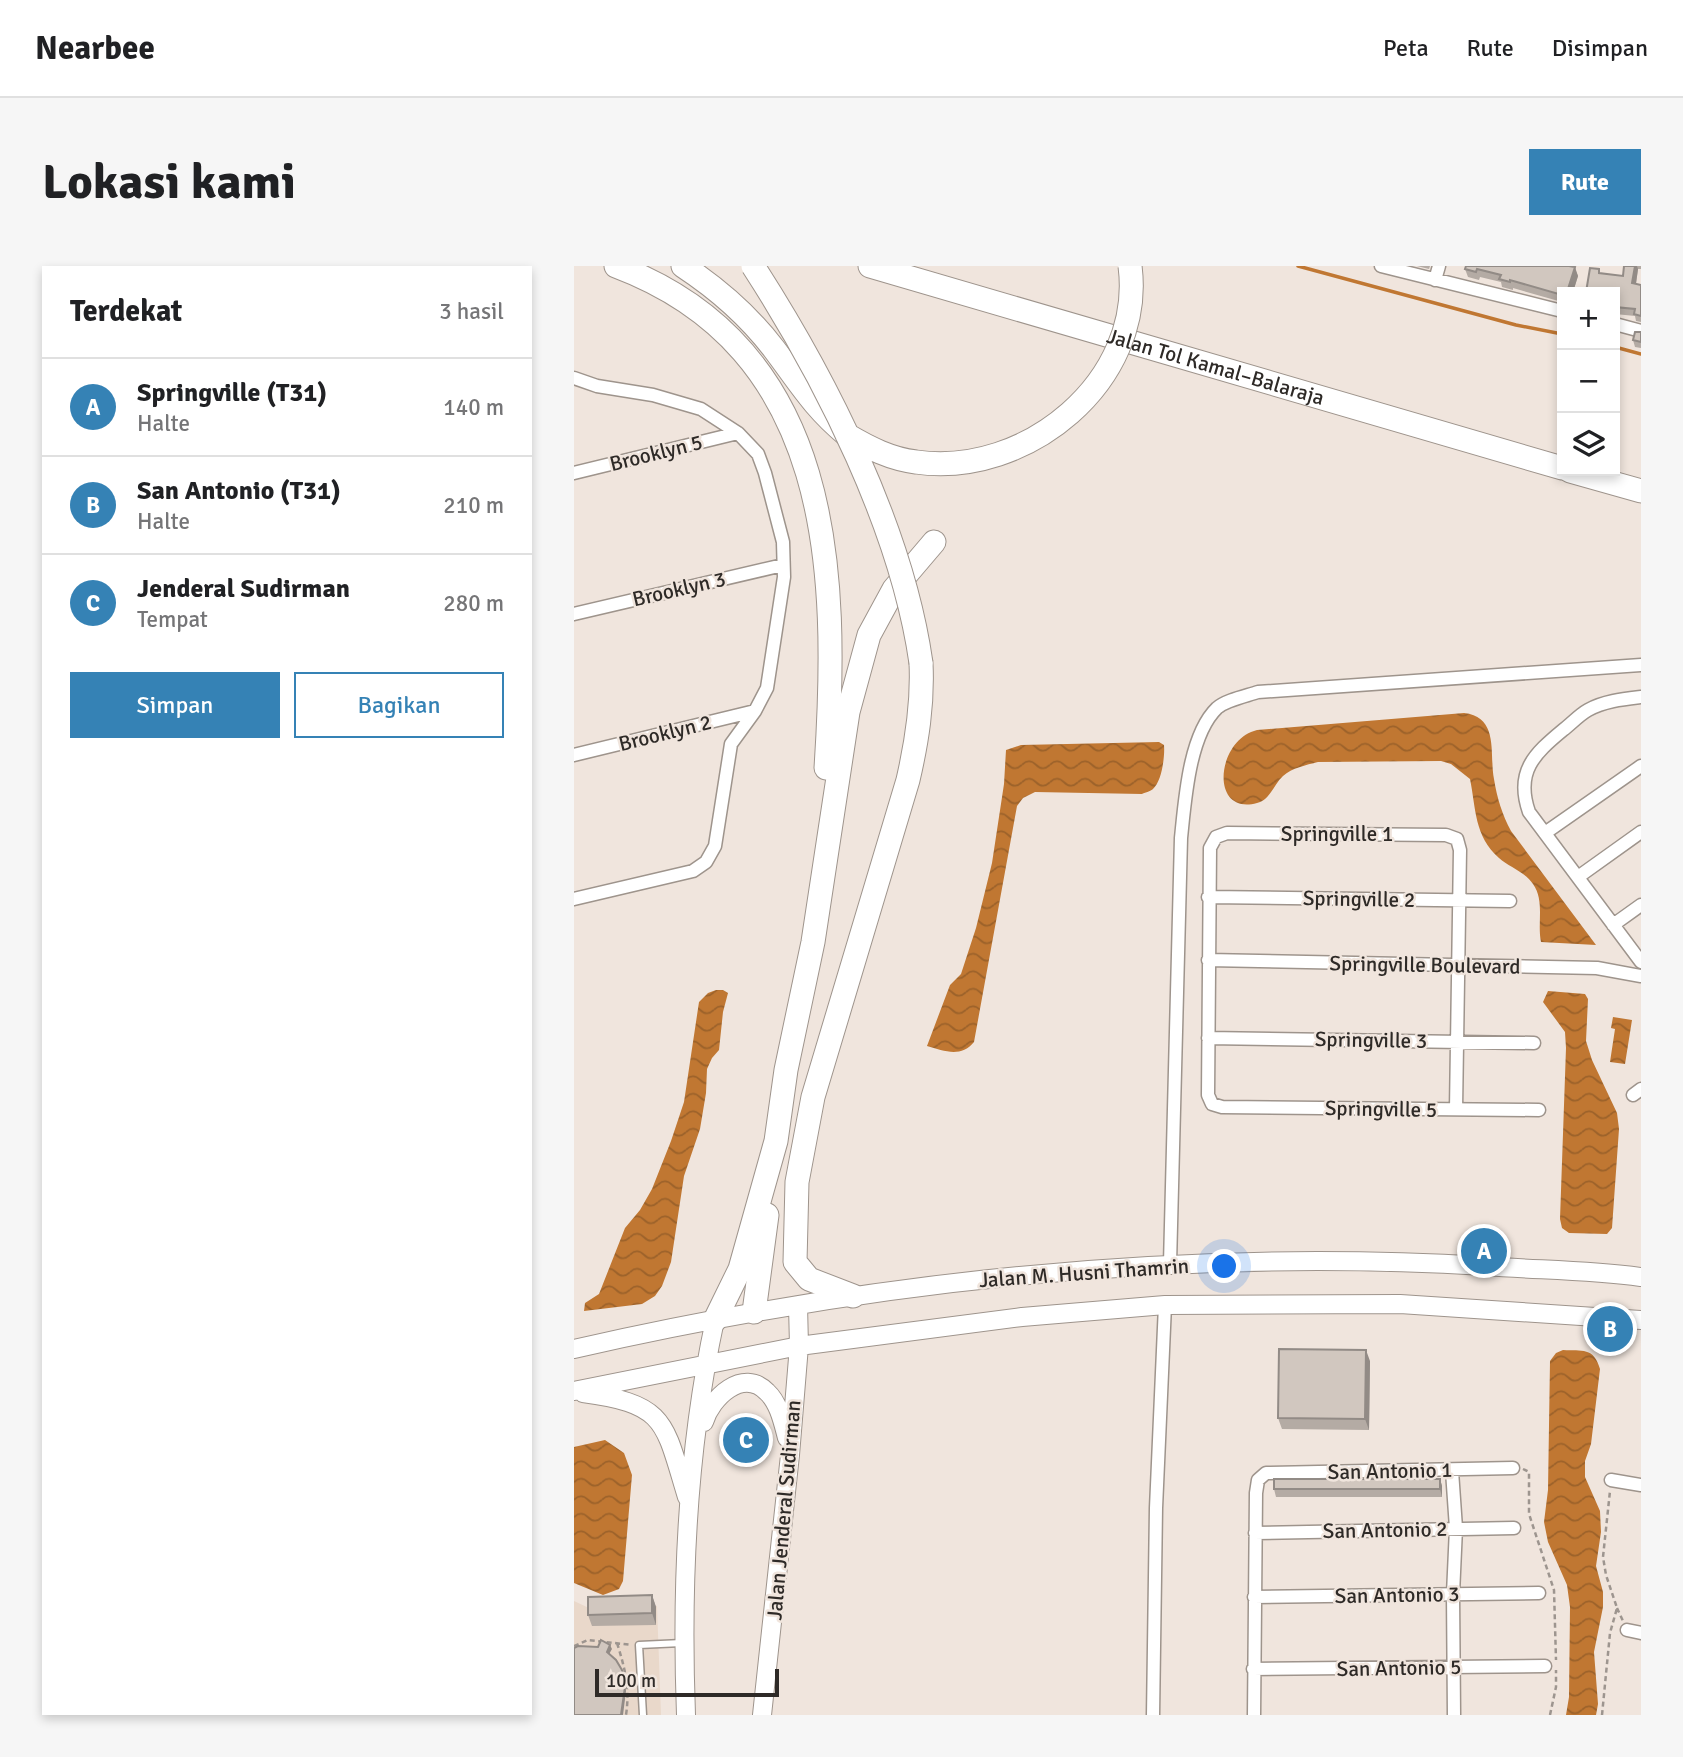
<!DOCTYPE html>
<html lang="id">
<head>
<meta charset="utf-8">
<style>
	:root { --surface:#fff; --page:#f6f6f6; --text:#202124; --muted:#757577; --line:#e0e0e0; --accent:#3582b5 }
	body { margin:0; font-family:Signika,sans-serif; background:var(--page); color:var(--text) }
	.controls { position:absolute; right:21px; top:21px; display:grid; overflow:hidden; border-radius:0px; box-shadow:0 4px 10px #0003 }
	.controls button { width:63px; height:63px; display:grid; place-items:center; padding:0; border:0; border-bottom:2px solid var(--line); background:var(--surface); color:var(--text); font:35px sans-serif }
	.scale { position:absolute; left:21px; bottom:18px; width:184px; box-sizing:border-box; padding-left:7px; border:4px solid #2e2a27; border-top:0; font-size:19px; line-height:24px; white-space:nowrap; color:#2e2a27; -webkit-text-stroke:5px #f0e5dd; paint-order:stroke }
	.you { position:absolute; left:651px; top:1001px; width:24px; height:24px; margin:-18px; border:5px solid #fff; border-radius:50%; background:#1a73e8; box-shadow:0 0 0 10px #1a73e833 }
	.badge { display:grid; place-items:center; width:46px; height:46px; border-radius:50%; background:var(--accent); color:#fff; font-size:23px; font-weight:700 }
	.pin { position:absolute; translate:-50% -50%; border:4px solid #fff; box-shadow:0 2px 7px #0006 }
	.list { margin:0; padding:0; list-style:none }
	h2 { display:flex; justify-content:space-between; align-items:center; height:91px; margin:0; padding:0 28px; font-size:30px }
	h2 small { font-size:23px; font-weight:400; color:var(--muted) }
	.list li { display:grid; grid-template-columns:46px 1fr auto; gap:21px; align-items:center; box-sizing:border-box; height:98px; padding:0 28px; border-top:2px solid var(--line) }
	.list b { display:block; font-size:26px; white-space:nowrap }
	.list p { margin:0; font-size:23px; white-space:nowrap; color:var(--muted) }
	.list em { font-size:23px; font-style:normal; color:var(--muted) }
	.actions { display:flex; gap:14px; padding:21px 28px }
	.actions a { flex:1; padding:16px 0; border:2px solid var(--accent); border-radius:0px; text-align:center; font-size:24px; color:var(--accent) }
	.actions .main { background:var(--accent); color:#fff }
	.icon { flex:none; width:38px; height:38px; fill:none; stroke:currentColor; stroke-width:2; stroke-linecap:round; stroke-linejoin:round }
	.map { position:relative; flex:none; width:1067px; height:1449px; overflow:hidden; border-radius:0px }
	header { display:flex; align-items:center; gap:42px; box-sizing:border-box; height:98px; padding:0 35px; background:var(--surface); border-bottom:2px solid var(--line) }
	header strong { font-size:33px }
	nav { display:flex; gap:38px; margin-inline-start:auto; font-size:24px }
	.intro { display:flex; align-items:center; justify-content:space-between; box-sizing:border-box; height:168px; padding:0 42px }
	h1 { margin:0; font-size:49px }
	.button { padding:18px 32px; border-radius:0px; background:var(--accent); color:#fff; font-size:24px; font-weight:700 }
	main { display:flex; gap:42px; padding:0 42px }
	aside { flex:1; background:var(--surface); border-radius:0px; box-shadow:0 4px 10px #0003 }
	.map>svg:first-child { display:block }
	.built { fill:#e9d8ca }
	.water { fill:url(#water-waves) }
	.lines { fill:none; stroke-linecap:round; stroke-linejoin:round }
	.stream { stroke:#c07732; stroke-width:3.5 }
	.lane-casing { stroke:#9e948c; stroke-width:9 }
	.street-casing { stroke:#9e948c; stroke-width:15 }
	.secondary-casing { stroke:#9e948c; stroke-width:20 }
	.highway-casing { stroke:#9e948c; stroke-width:25 }
	.path { stroke:#9d958f; stroke-width:2.5; stroke-dasharray:5 3.5; stroke-linecap:butt }
	.lane { stroke:#fff; stroke-width:6 }
	.street { stroke:#fff; stroke-width:12 }
	.secondary { stroke:#fff; stroke-width:18 }
	.highway { stroke:#fff; stroke-width:23 }
	.highway-bridge-casing { stroke:#9e948c; stroke-width:25; stroke-linecap:butt }
	.highway-bridge { stroke:#fff; stroke-width:23 }
	.wall { fill:#b4aba4 }
	.shaded-wall { fill:#928b86 }
	.building { fill:#d1c7bf; stroke:#928b86; stroke-width:2 }
	.labels { text-anchor:middle; dominant-baseline:central; stroke-width:5; stroke-linejoin:round; paint-order:stroke }
	.street-label { font-size:21px; fill:#2e2a27; stroke:#f0e5dd }
</style>
</head>
<body>
<header>
<strong>Nearbee</strong>
<nav><a>Peta</a><a>Rute</a><a>Disimpan</a></nav>
</header>
<div class="intro"><h1>Lokasi kami</h1><a class="button">Rute</a></div>
<main>
<aside>
<h2>Terdekat<small>3 hasil</small></h2>
<ul class="list">
<li><span class="badge">A</span><div><b>Springville (T31)</b><p>Halte</p></div><em>140 m</em></li>
<li><span class="badge">B</span><div><b>San Antonio (T31)</b><p>Halte</p></div><em>210 m</em></li>
<li><span class="badge">C</span><div><b>Jenderal Sudirman</b><p>Tempat</p></div><em>280 m</em></li>
</ul>
<div class="actions"><a class="main">Simpan</a><a>Bagikan</a></div>
</aside>
<div class="map">
<svg width="1067" height="1449" viewBox="0 0 1067 1449">
	<defs>
		<pattern id="water-waves" width="16" height="10" patternUnits="userSpaceOnUse" patternTransform="scale(1.75)"><rect width="16" height="10" fill="#c07732"/><path d="M0 5q4-4 8 0t8 0" fill="none" stroke="#9c622a"/></pattern>
	</defs>
	<rect width="100%" height="100%" fill="#f0e5dd"/>
	<path class="built" d="M0,1335L15,1342L83,1340L87,1449H0Z"/>
	<path class="water" d="M890,447C926,451 915,489 920,513C923,532 928,548 937,565L1022,679L967,676C963,657 971,635 959,618C951,606 935,601 925,592C900,570 902,542 896,513L877,498L867,495L744,496C732,499 718,502 709,510C700,518 696,534 683,537C635,550 642,474 683,464Z
		M585,476L590,479C591,490 588,515 579,523C577,525 570,527 568,528L461,526L449,532L443,540L400,776C387,792 370,785 353,780L376,719L387,708L402,662L418,597L430,518L432,484L447,479Z
		M142,724H149L154,727L149,746L145,784L138,792L133,803L132,827L126,863L110,910L97,996L88,1020L81,1030L68,1038L10,1045L11,1037L25,1028L51,962L66,944L78,923L97,875L110,836L125,736L134,727Z
		M974,725L1011,728L1014,733L1012,775L1018,794L1043,847L1045,863L1038,962L1033,968L995,967L988,962L986,953L992,782L991,766L969,736Z
		M1039,751L1058,754L1051,798L1036,796L1041,763L1037,762Z
		M989,1084C1008,1085 1020,1081 1026,1103L1017,1178L1011,1195V1211L1026,1245L1027,1266L1022,1300L1029,1326V1341L1020,1386L1024,1438L1022,1449H992L995,1431L996,1341L993,1319L974,1276L970,1256L974,1224L976,1095L982,1087Z
		M31,1174L50,1187L58,1209L49,1315L45,1323L29,1329L0,1317V1181Z"/>
	<g class="lines">
		<path class="stream" d="M724,0L942,59L988,68
			M1041,81L1067,88"/>
		<g class="lane-casing">
			<path id="lane" d="M69,1449L65,1379L108,1377"/>
		</g>
		<g class="street-casing">
			<path id="street" d="M807,0L988,45
				M861,14L865,0
				M1041,58L1067,65
				M0,112L23,120L79,129L127,143L164,167L184,188L191,207L209,276L210,311L193,422L181,445L157,478L141,580L132,596L119,605L0,633
				M0,207L164,167
				M0,348L209,299
				M1067,431C1050,433 1030,435 1014,444C1005,449 997,458 989,464C960,488 941,506 955,546L1067,696
				M0,489L181,445
				M971,567L1067,500
				M1004,611L1067,566
				M634,631L936,635
				M1039,659L1067,639
				M634,694L1023,702L1067,710
				M634,772L960,777
				M1059,829L1067,823
				M882,843L886,584L883,573L872,569L653,567L642,571L636,582L634,829L638,838L648,841L965,844
				M596,998L607,572C611,534 615,469 643,442C652,434 672,430 684,426L1067,399
				M878,1205L882,1262L879,1328L880,1449
				M1037,1214L1067,1219
				M681,1267L940,1262
				M680,1331L965,1327
				M1053,1364L1067,1367
				M679,1403L971,1400
				M579,1449L582,1242L591,1039
				M680,1449L682,1227L684,1214L692,1207L939,1202"/>
		</g>
		<g class="secondary-casing">
			<path id="secondary" d="M0,1083C298,1015 605,982 911,1000C963,1004 1016,1004 1067,1011
				M0,1125L225,1080L448,1051L591,1039L826,1038L1067,1054
				M9,1127C93,1138 90,1156 113,1231
				M130,1156C137,1132 169,1101 193,1126C205,1137 209,1157 213,1172
				M112,1449C107,1317 113,1183 141,1054
				M188,1449L216,1189L225,1080L224,1039"/>
		</g>
		<g class="highway-casing">
			<g id="highway">
				<path d="M42,0C260,82 265,304 252,502"/>
				<path d="M109,0C144,23 174,49 200,83C225,116 240,142 273,169"/>
				<path id="s1" d="M296,0L988,202"/>
				<path d="M996,205L1067,225"/>
				<path d="M279,1030L235,1013L221,996L223,916L239,831L334,514C343,475 349,438 347,397"/>
				<path d="M180,1046L193,949"/>
				<path d="M141,1054L166,1003L202,875L212,804L239,676L274,446L295,369L320,323L360,276"/>
			</g>
		</g>
		<path class="path" d="M949,1203L955,1206V1248L980,1324L982,1394
			M1043,1342L1049,1355
			M43,1377C51,1402 56,1423 52,1449
			M0,1380L14,1374L58,1379
			M976,1449L982,1421V1404
			M1028,1449L1036,1367L1043,1342L1032,1309L1029,1291L1036,1225"/>
		<use href="#lane" class="lane"/>
		<use href="#street" class="street"/>
		<use href="#secondary" class="secondary"/>
		<use href="#highway" class="highway"/>
		<g class="highway-bridge-casing">
			<path id="highway-bridge" d="M179,0C252,113 328,263 347,397
				M273,169C295,182 317,193 342,196C452,212 571,115 556,0"/>
		</g>
		<use href="#highway-bridge" class="highway-bridge"/>
	</g>
	<path class="wall" d="M843,0H856L855,3Z
		M1050,0H1067V3H1064L1062,18L1067,19V56L1062,55L1061,50L1041,48V26L1016,2L1025,3L1026,7L1049,10Z
		M1000,1L1004,10L999,26H988V36L939,22V24L928,21L927,16L906,11L905,14L894,11L891,3Z
		M1067,66V82L1061,81L1059,74Z
		M796,1095L795,1164L708,1163L704,1152Z
		M866,1213L868,1220V1231H702L700,1223Z
		M78,1329L82,1341V1359L18,1360L14,1349Z"/>
	<path class="shaded-wall" d="M1061,0H1063L1064,3L1061,24L1058,17Z
		M1001,1L1004,10L999,26H993Z
		M792,1084L796,1095L795,1164L791,1153Z
		M866,1213L868,1220V1231L866,1223Z
		M78,1329L82,1341V1359L78,1347Z
		M36,1379L38,1383L34,1390L33,1386Z
		M48,1404L52,1425L49,1449H47Z"/>
	<path class="building" d="M892,0H995L1001,1L993,26H988V29L936,14V16L925,13L927,9L903,3L902,6L891,3Z
		M1050,0H1061L1058,17L1067,19V50L1060,48L1061,43L1041,41V26H1012L1016,2L1025,3V7L1049,10Z
		M1061,66H1067V76L1059,74Z
		M705,1083L792,1084L791,1153L704,1152Z
		M700,1213H866V1223H700Z
		M78,1329V1347L14,1349V1331Z
		M27,1374L36,1379L33,1386L42,1394L48,1404L51,1421L47,1449H0V1382L4,1380L24,1381Z"/>
	<g class="labels">
		<g class="street-label">
			<text stroke="none"><textPath href="#s1" startOffset="360">Jalan Tol Kamal–Balaraja</textPath></text>
			<text transform="translate(82 187) rotate(-14)">Brooklyn 5</text>
			<text transform="translate(105 323) rotate(-13)">Brooklyn 3</text>
			<text transform="translate(91 467) rotate(-14)">Brooklyn 2</text>
			<text x="763" y="568">Springville 1</text>
			<text transform="translate(785 633) rotate(1)">Springville 2</text>
			<text transform="translate(851 699) rotate(1)">Springville Boulevard</text>
			<text transform="translate(797 774) rotate(1)">Springville 3</text>
			<text transform="translate(807 843) rotate(1)">Springville 5</text>
			<text transform="translate(510 1007) rotate(-4)">Jalan M. Husni Thamrin</text>
			<text transform="translate(816 1205) rotate(-1)">San Antonio 1</text>
			<text transform="translate(210 1244) rotate(-85)">Jalan Jenderal Sudirman</text>
			<text transform="translate(811 1264) rotate(-1)">San Antonio 2</text>
			<text transform="translate(823 1329) rotate(-1)">San Antonio 3</text>
			<text transform="translate(825 1402) rotate(-1)">San Antonio 5</text>
		</g>
	</g>
</svg>
<div class="controls">
<button>+</button>
<button>−</button>
<button><svg class="icon" aria-label="layers" viewBox="0 0 24 24"><path d="M12 4l9 5-9 5-9-5zM3 14l9 5 9-5"/></svg></button>
</div>
<div class="scale">100 m</div>
<div class="you"></div>
<div class="pin badge" style="left:910px;top:985px">A</div>
<div class="pin badge" style="left:1036px;top:1063px">B</div>
<div class="pin badge" style="left:172px;top:1174px">C</div>
</div>
</main>
</body>
</html>
